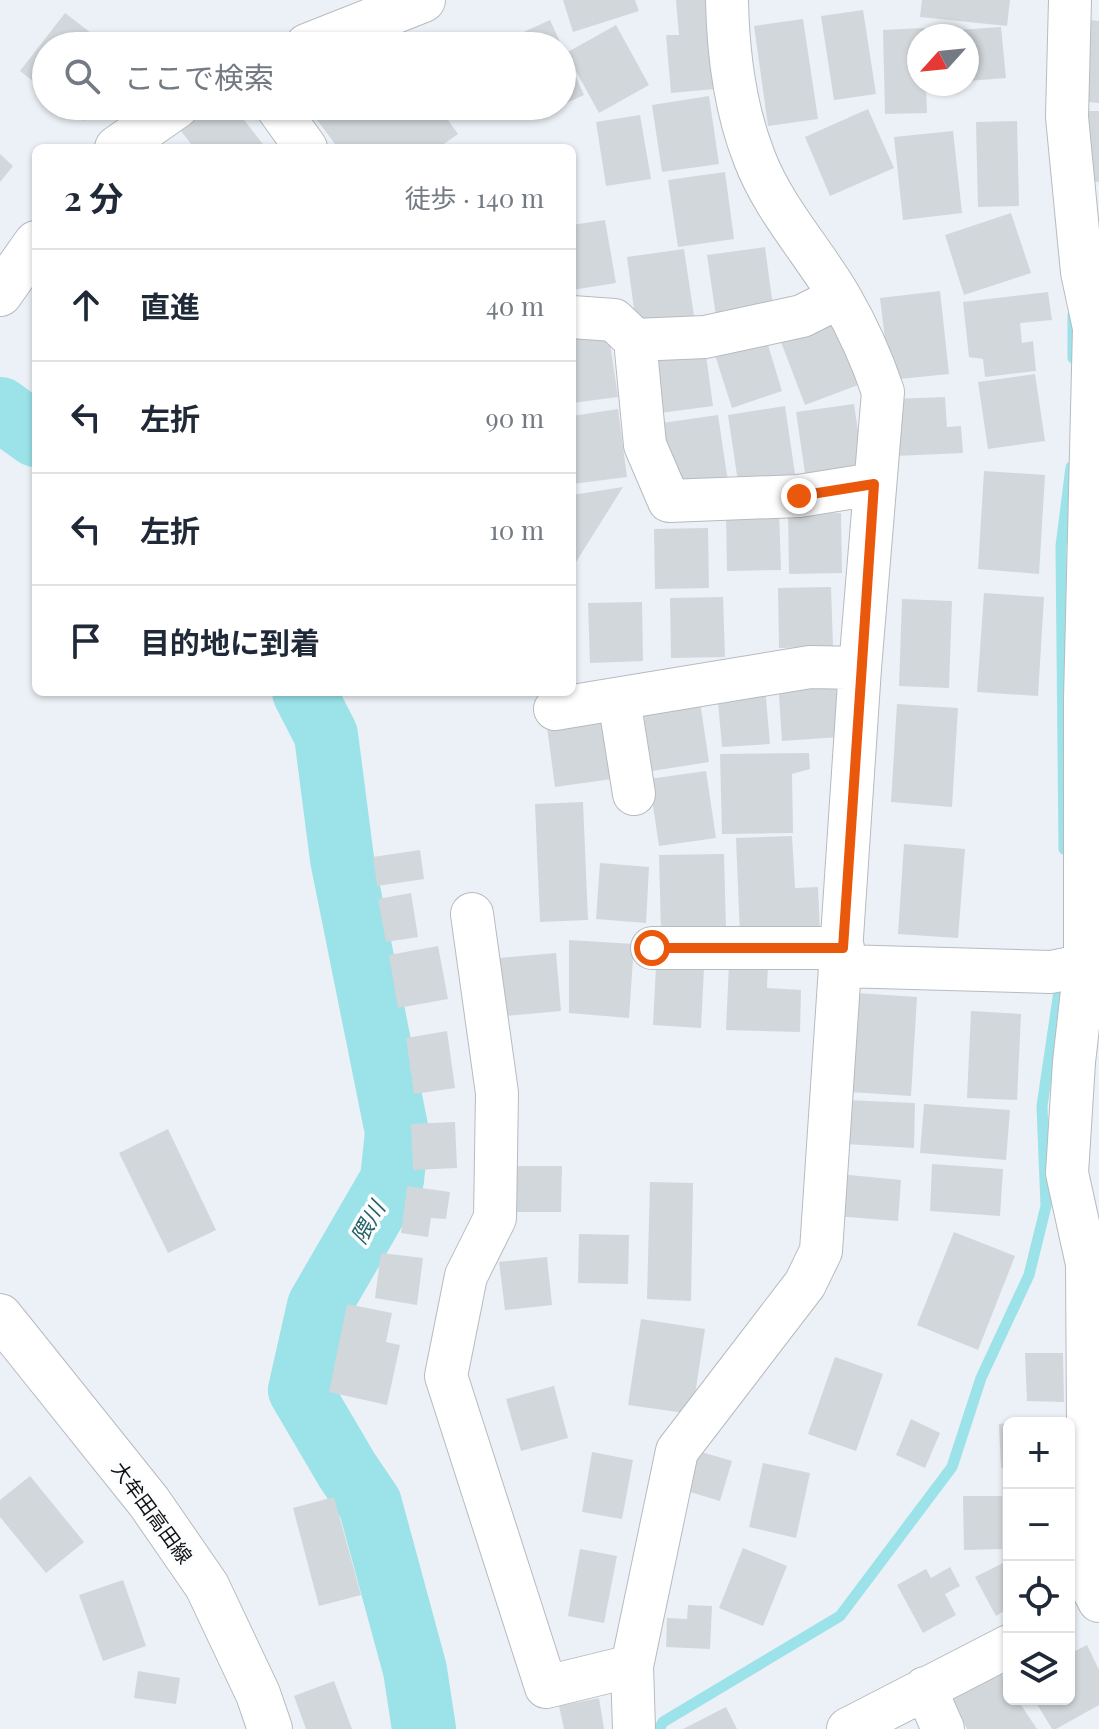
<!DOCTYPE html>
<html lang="ja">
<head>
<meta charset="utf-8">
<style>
	:root { --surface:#fff; --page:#f2f2f3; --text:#1f2937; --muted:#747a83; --line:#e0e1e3 }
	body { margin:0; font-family:"Playfair Display","Noto Sans JP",serif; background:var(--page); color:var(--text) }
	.controls { position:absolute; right:24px; bottom:24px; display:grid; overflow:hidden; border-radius:12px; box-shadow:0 2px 6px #0004 }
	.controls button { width:72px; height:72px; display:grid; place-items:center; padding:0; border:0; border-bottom:2px solid var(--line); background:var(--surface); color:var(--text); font:40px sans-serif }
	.compass { position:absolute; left:907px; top:24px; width:72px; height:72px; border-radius:50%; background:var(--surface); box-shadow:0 2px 6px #0004; rotate:243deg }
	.stop { position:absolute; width:24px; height:24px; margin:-18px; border:6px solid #ea580c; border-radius:50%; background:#fff }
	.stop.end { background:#ea580c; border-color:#fff; box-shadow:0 2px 8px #0008 }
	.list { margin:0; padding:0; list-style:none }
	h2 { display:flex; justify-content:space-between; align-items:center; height:104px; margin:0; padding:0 32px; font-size:34px }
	h2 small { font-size:26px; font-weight:400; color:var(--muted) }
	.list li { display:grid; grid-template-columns:52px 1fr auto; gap:24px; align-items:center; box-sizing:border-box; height:112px; padding:0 32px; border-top:2px solid var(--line) }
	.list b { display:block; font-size:30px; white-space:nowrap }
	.list em { font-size:26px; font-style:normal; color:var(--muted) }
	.icon { flex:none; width:44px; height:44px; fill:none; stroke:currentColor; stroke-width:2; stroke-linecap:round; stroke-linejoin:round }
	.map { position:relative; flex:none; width:1099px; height:1729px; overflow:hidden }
	.search { position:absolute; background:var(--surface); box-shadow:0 2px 6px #0004; left:32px; top:32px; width:544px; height:88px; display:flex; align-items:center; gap:20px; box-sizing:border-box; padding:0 28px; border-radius:44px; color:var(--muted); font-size:30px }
	.panel { position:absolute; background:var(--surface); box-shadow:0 2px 6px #0004; left:32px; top:144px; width:544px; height:552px; border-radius:12px }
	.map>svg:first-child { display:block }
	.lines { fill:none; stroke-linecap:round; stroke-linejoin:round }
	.stream { stroke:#9be2e9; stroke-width:11 }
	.river { stroke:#9be2e9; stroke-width:64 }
	.building { fill:#d2d7dc }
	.street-casing { stroke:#b6bbc0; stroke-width:44 }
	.primary-casing { stroke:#b6bbc0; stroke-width:46 }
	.street { stroke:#fff; stroke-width:42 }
	.primary { stroke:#fff; stroke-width:44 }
	.route { stroke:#ea580c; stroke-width:10 }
	.labels { text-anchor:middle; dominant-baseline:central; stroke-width:7; stroke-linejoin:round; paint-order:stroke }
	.street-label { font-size:20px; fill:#0f1112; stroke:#fcfdfe }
	.water-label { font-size:22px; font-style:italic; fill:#276267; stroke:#fcfdfe }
</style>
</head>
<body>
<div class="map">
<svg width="1099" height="1729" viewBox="0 0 1099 1729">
	<rect width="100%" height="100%" fill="#ebf1f6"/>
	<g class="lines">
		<path class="stream" d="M1073,358V315
			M1064,849L1061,546L1071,467
			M659,1729L663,1722L840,1616L952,1467L981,1378L1029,1275L1046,1206L1042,1106L1061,978"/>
		<path class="river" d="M0,409L36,435
			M304,692L326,735L342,859L397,1132L392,1180L319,1306L300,1390L347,1470L370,1504L415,1670L424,1729"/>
	</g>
	<path class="building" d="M563,0H635L639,11L573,32Z
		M676,0H705L709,35L725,88L671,93L666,35H679Z
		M922,0H1010L1007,26L920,17Z
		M863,10L876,94L834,100L821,16Z
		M65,13L108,46H46V91L20,71Z
		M803,19L818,119L768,126L754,26Z
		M1082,19L1099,21V103L1076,101Z
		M550,20L584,95L562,105V46H519L515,36Z
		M616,25L649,85L599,113L566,53Z
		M1001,27L1006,78L967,81V36H958V30Z
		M924,28L925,36H919V84H926L927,113L885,114L883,30Z
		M709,96L719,164L662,172L652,105Z
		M65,106H96L85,121Z
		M213,106H233L266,148H194L181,131Z
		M322,106H384L390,111L396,106H438L458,134L438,148H338L312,113Z
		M868,109L894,168L830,196L805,137Z
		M1084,111H1099V182L1082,181Z
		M640,115L651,179L606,186L596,122Z
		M1017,121L1019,206L978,207L976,122Z
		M953,131L962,213L903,220L894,137Z
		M0,154L13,166L0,182Z
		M725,172L734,239L678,247L668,180Z
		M1011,213L1031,273L964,295L945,235Z
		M605,220L616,283L572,290V225Z
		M765,247L774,314L717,323L707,255Z
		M684,249L694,316L636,324L627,257Z
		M940,291L949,374L890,380L880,298Z
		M1048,292L1052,320L1020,323L1022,343L1033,341L1036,371L985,377L983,359L969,357L963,302Z
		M835,321L858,385L805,405L781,342Z
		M608,329L618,397L572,403V335Z
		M765,335L782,391L732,408L714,352Z
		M705,348L713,406L660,413L653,354Z
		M1035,374L1045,441L988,449L978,382Z
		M945,397L947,427L961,426L963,453L894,456L892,399Z
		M854,404L864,472L806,480L796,412Z
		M785,406L795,474L738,482L728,415Z
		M618,409L627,477L572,484V416Z
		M718,415L728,482L671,490L662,423Z
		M984,471L1045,475L1039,574L978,569Z
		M623,487L576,562L572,532V495Z
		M779,510L781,570L727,571L726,511Z
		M841,513L842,573L789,574L788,514Z
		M708,528L709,588L655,589L654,529Z
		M831,587L833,647L779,648L778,588Z
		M984,593L1044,597L1038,696L977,692Z
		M723,597L725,657L671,658L670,598Z
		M902,599L952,601L949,688L899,686Z
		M642,602L643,661L590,663L588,603Z
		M836,678L840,737L782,741L778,681Z
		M765,687L770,744L722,747L717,691Z
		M699,695L709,762L652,771L642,703Z
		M897,704L958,708L952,807L891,802Z
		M602,712L612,779L555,787L546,720Z
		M809,753L810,769L792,774L793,833L722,834L720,754Z
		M706,771L716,838L659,846L649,779Z
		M583,802L588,920L540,922L535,804Z
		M792,836L795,888L818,887L820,932L740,936L736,838Z
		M904,844L965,849L958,938L898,934Z
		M420,850L424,879L377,886L373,857Z
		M724,854L726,929L661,930L659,855Z
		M600,863L649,867L646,923L596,919Z
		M411,893L418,937L386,942L378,899Z
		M569,940L634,944L629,1018L569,1013Z
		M438,946L448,999L398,1008L389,955Z
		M556,953L561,1011L505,1016L499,958Z
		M729,963L768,964L767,988L801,990L800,1032L726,1030Z
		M656,966L704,968L701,1028L653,1025Z
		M857,993L917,997L911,1096L850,1092Z
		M971,1011L1021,1014L1017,1100L967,1098Z
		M447,1031L455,1088L414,1094L406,1038Z
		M846,1100L915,1103L914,1148L845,1144Z
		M924,1104L1010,1110L1006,1160L920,1153Z
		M455,1122L457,1168L413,1170L411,1124Z
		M168,1129L216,1230L168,1253L119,1153Z
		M932,1164L1003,1169L1000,1216L930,1211Z
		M516,1166H562L561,1212H516Z
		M839,1174L901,1180L898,1221L835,1216Z
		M650,1182L693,1183L691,1301L647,1299Z
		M407,1186L450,1192L446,1219L431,1218L428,1237L401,1233Z
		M954,1232L1015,1256L978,1350L917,1325Z
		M579,1234L629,1235L628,1284L578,1283Z
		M381,1253L423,1258L417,1305L375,1298Z
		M547,1257L552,1305L505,1310L499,1262Z
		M347,1304L392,1313L386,1342L400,1345L387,1405L329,1392Z
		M641,1319L705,1329L692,1414L628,1405Z
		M1025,1353H1063L1064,1402L1027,1401Z
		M835,1357L883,1374L856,1451L808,1434Z
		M554,1386L568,1438L521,1451L506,1399Z
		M911,1419L940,1433L925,1468L896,1455Z
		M1009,1423V1467L1001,1468L999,1424Z
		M691,1449L732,1461L720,1501L680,1489Z
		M592,1452L633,1460L622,1519L582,1512Z
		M763,1463L810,1473L796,1538L749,1527Z
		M30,1476L84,1542L46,1573L0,1517V1500Z
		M963,1496H1002V1549L964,1550Z
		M334,1497L361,1595L319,1606L293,1508Z
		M743,1548L787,1566L763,1626L719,1608Z
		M580,1549L617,1556L604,1623L568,1616Z
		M1009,1560V1608L996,1616L975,1577Z
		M950,1567L960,1586L945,1594L956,1615L923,1633L897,1585L926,1569L931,1578Z
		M123,1580L146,1646L103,1661L79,1595Z
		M688,1605L712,1606L710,1649L666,1647L667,1618L687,1619Z
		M1087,1645L1099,1670V1705L1056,1729H1052L1034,1699H1069V1654Z
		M996,1666L1009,1686V1699H1017L1037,1729H967L950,1693Z
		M138,1671L180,1678L176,1704L134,1698Z
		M334,1681L352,1729H306L294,1696Z
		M599,1698L604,1729H564L559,1706Z
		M726,1707L737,1729H683Z"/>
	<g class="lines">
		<g class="street-casing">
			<path id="street" d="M1070,0L1067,117L1082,272L1094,328L1085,700V965
				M276,106L306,148
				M840,297L802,316L705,337L635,340L645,445L669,501L799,496L874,484
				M572,317L614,320L635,340
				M619,699L634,794
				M555,709L810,667L860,668
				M472,914L497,1093L495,1218L466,1276L446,1376L546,1687L632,1666
				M652,948H843
				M842,966L1051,972L1085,965L1074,1062L1067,1173L1087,1264L1089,1582L1099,1601
				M925,1688L943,1729
				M634,1729L632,1666L677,1451L805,1284L821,1251L860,668L883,392C872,359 858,328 840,297C813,251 773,208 754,157C735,108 728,52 727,0
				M848,1729L1009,1646"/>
		</g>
		<g class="primary-casing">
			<path id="primary" d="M307,46L423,0
				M117,148L177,106
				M0,294L36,243
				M0,1316L149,1502L207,1586L258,1694L270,1729"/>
		</g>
		<use href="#street" class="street"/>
		<use href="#primary" class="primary"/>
	</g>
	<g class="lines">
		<path class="route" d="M652,948H843L874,484L799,496"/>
	</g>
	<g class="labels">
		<g class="street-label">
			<text transform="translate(153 1512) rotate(54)">大牟田高田線</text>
		</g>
		<g class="water-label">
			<text transform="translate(367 1222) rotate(-60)">隈川</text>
		</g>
	</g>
</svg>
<div class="controls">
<button>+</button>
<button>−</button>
<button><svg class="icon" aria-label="locate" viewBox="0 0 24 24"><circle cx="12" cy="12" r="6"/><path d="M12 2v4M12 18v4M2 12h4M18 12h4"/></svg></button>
<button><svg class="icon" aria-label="layers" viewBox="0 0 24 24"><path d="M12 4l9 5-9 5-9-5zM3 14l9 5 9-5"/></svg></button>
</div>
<svg class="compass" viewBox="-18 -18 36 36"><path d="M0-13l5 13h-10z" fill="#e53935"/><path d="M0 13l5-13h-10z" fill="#747a83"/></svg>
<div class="stop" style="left:652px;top:948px"></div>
<div class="stop end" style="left:799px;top:496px"></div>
<div class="search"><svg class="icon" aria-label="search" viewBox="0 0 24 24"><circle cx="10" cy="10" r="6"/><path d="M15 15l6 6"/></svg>ここで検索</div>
<section class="panel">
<h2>2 分<small>徒歩 · 140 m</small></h2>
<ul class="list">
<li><svg class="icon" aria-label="ahead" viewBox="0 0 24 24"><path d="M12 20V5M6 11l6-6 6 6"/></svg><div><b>直進</b></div><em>40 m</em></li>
<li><svg class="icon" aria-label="left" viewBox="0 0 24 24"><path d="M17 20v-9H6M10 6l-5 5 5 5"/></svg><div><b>左折</b></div><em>90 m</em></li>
<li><svg class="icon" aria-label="left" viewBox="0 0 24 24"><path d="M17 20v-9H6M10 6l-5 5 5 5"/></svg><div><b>左折</b></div><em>10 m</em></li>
<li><svg class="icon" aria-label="arrive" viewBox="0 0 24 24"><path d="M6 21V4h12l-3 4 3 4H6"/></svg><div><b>目的地に到着</b></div></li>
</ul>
</section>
</div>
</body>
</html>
